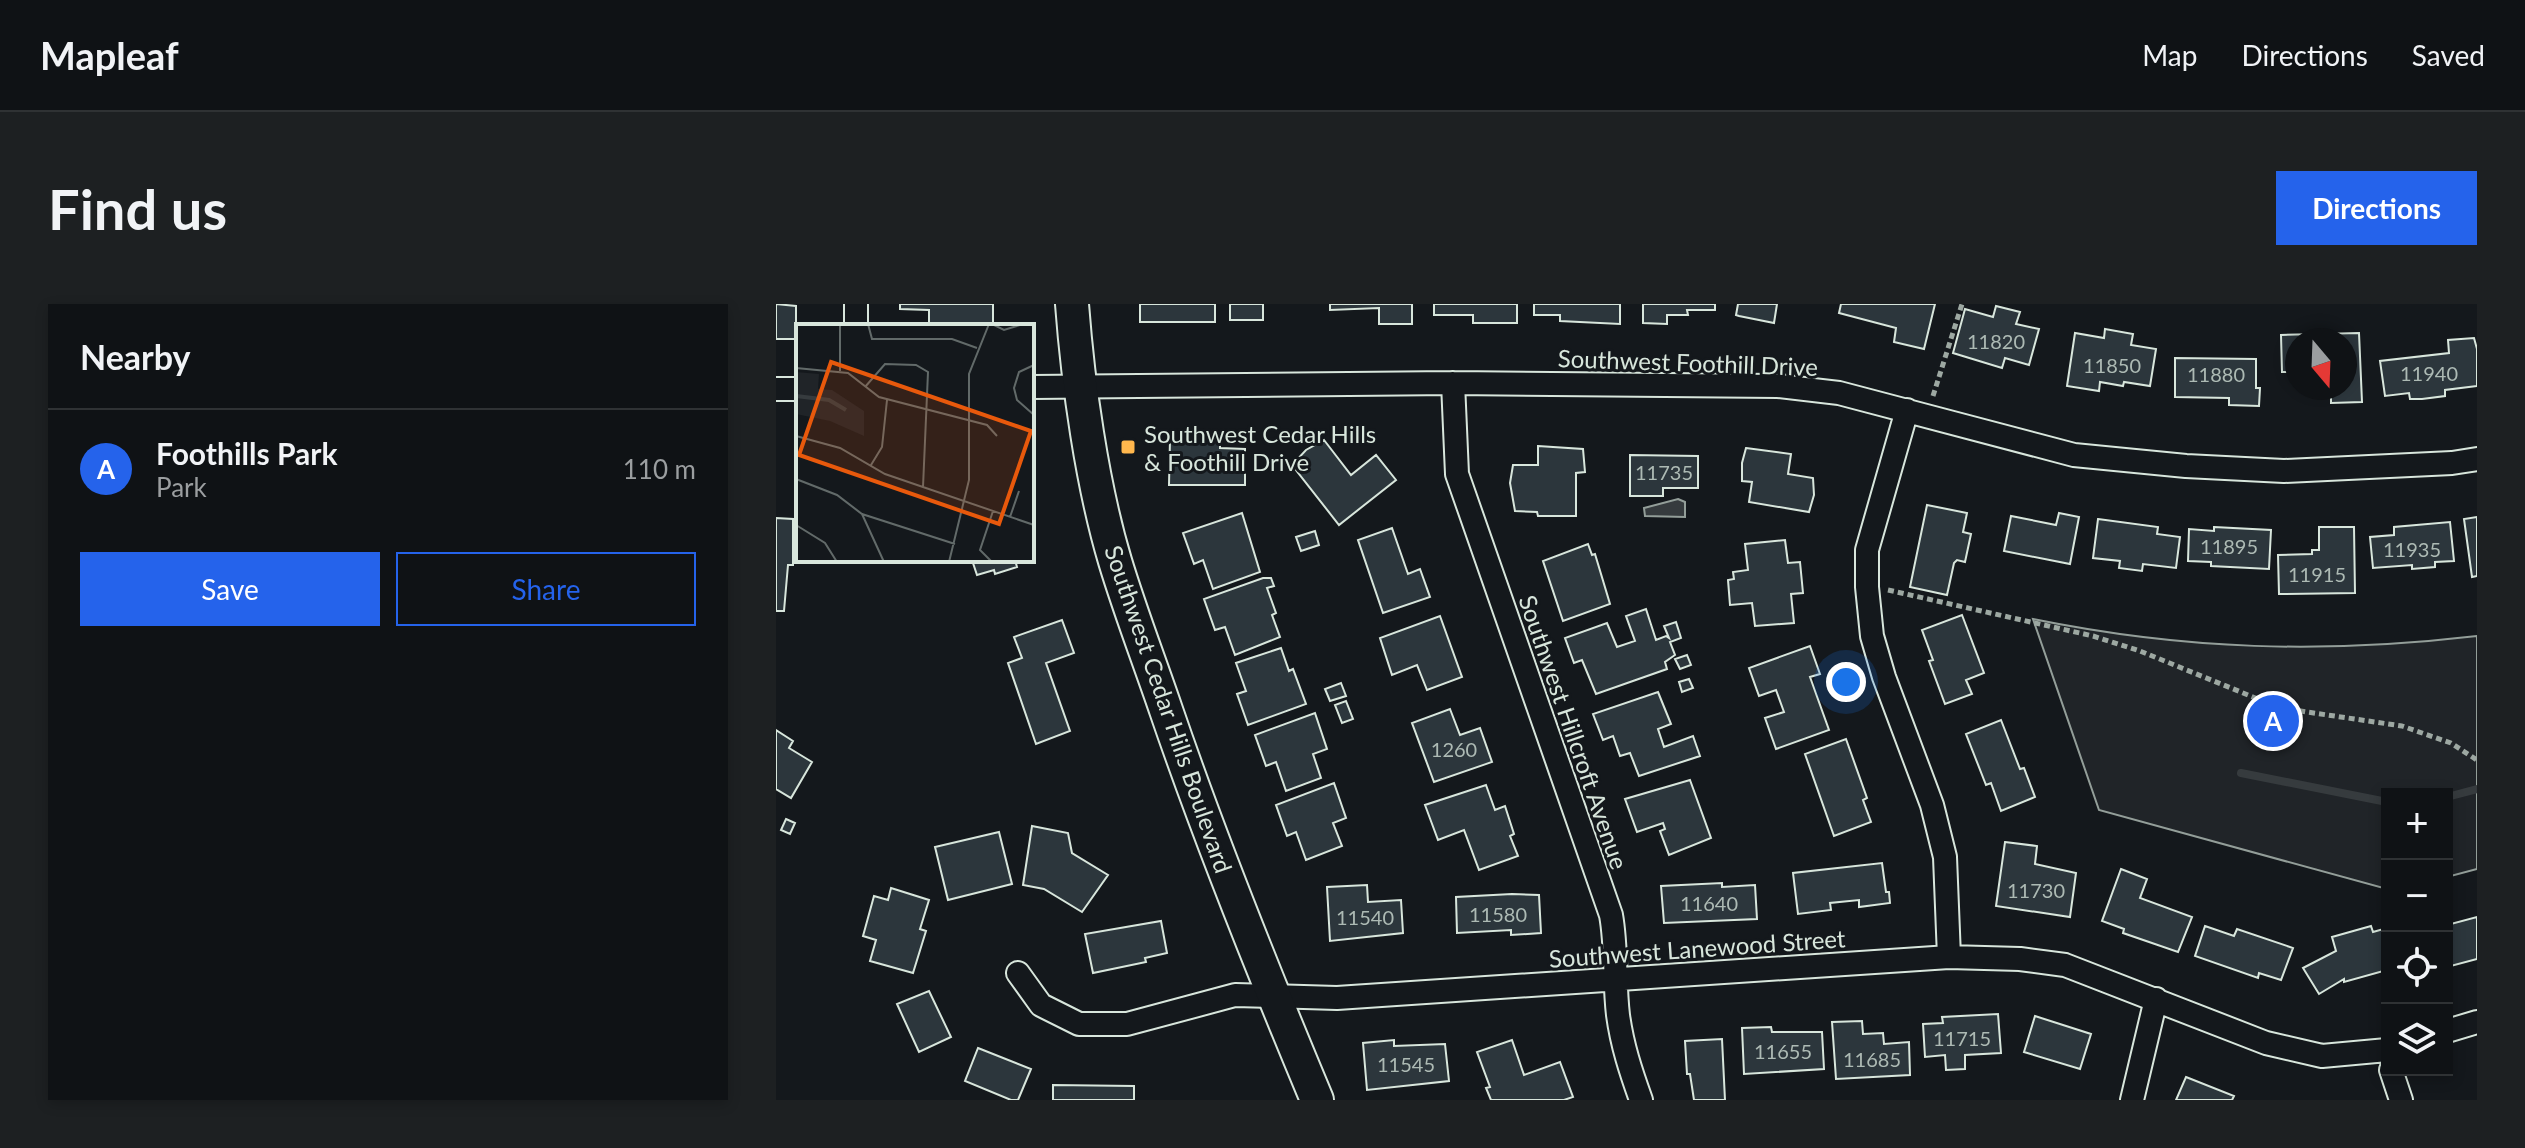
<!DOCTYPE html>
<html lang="en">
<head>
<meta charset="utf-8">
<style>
	:root { --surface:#0f1215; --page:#1d2022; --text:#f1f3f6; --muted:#9b9ea0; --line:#2f3234; --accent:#2563eb }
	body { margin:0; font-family:Lato,sans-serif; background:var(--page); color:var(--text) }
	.controls { position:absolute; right:24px; bottom:24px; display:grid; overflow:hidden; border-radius:0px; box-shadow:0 4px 12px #0003 }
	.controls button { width:72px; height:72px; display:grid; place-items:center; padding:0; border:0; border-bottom:2px solid var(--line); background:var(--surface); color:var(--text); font:40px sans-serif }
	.compass { position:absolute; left:1509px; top:24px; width:72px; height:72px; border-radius:50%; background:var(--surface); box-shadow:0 4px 12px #0003; rotate:161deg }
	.you { position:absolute; left:1070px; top:378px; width:28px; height:28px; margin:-20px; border:6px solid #fff; border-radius:50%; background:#1a73e8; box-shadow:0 0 0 12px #1a73e833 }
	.badge { display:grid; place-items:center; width:52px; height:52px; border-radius:50%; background:var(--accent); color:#fff; font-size:26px; font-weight:700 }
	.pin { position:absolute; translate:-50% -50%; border:4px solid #fff; box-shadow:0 2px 8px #0006 }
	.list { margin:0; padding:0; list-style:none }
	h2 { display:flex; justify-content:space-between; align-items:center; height:104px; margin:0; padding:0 32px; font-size:34px }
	h2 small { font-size:26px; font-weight:400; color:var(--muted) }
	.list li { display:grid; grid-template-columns:52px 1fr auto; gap:24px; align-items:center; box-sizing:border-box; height:120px; padding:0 32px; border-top:2px solid var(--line) }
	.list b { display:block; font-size:30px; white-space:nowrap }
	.list p { margin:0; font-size:26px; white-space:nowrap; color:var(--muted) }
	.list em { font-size:26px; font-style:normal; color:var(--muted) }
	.actions { display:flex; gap:16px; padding:24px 32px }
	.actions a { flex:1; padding:18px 0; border:2px solid var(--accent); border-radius:0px; text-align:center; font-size:28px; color:var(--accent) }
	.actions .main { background:var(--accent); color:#fff }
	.icon { flex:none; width:44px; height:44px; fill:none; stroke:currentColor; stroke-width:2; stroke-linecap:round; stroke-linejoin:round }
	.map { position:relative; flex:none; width:1701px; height:796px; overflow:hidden; border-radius:0px }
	header { display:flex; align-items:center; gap:48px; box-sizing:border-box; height:112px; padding:0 40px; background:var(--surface); border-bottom:2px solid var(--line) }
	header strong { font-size:38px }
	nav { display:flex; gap:44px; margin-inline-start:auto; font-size:28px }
	.intro { display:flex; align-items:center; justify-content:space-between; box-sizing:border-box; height:192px; padding:0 48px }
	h1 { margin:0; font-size:56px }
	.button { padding:20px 36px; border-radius:0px; background:var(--accent); color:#fff; font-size:28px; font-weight:700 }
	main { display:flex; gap:48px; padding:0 48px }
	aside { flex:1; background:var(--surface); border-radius:0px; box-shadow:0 4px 12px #0003 }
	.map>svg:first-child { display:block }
	.green { fill:#202428; stroke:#939e99; stroke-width:2 }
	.water { fill:#363b3e; stroke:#939e99; stroke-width:2 }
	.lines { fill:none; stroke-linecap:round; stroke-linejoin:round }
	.stream { stroke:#363b3e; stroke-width:8 }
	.building { fill:#2c363c; stroke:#d8e6dc; stroke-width:2 }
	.street-casing { stroke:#d8e6dc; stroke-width:26 }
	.secondary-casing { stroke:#d8e6dc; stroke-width:36 }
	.path { stroke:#9da8a2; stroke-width:5; stroke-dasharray:6 4; stroke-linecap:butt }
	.street { stroke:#14181c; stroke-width:22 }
	.secondary { stroke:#14181c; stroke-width:32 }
	.poi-dot { fill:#ffb74d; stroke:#14181c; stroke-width:3 }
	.labels { text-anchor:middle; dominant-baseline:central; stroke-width:6; stroke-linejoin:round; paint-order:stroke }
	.number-label { font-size:20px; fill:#adbab4 }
	.street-label { font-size:24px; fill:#d8e6dc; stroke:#14181c }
	.poi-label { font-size:24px; fill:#d8e6dc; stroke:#14181c; text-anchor:start }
	.inset-river { fill:none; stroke:#363b3e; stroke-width:4 }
	.inset-road { fill:none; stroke:#626a69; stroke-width:2 }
	.view { fill:#e8590c; fill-opacity:0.15; stroke:#e8590c; stroke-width:4 }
	.inset-edge { fill:none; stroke:#d8e6dc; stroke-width:4 }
</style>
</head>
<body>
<header>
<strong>Mapleaf</strong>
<nav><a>Map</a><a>Directions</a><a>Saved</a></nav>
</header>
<div class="intro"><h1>Find us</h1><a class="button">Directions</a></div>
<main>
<aside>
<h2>Nearby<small></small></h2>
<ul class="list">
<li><span class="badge">A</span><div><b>Foothills Park</b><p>Park</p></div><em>110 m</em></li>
</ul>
<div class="actions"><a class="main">Save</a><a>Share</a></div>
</aside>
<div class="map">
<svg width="1701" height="796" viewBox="0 0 1701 796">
	<rect width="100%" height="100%" fill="#14181c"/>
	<path class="green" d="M1257,315C1409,346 1547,350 1701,332V565L1671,573V490H1611V585L1323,506Z"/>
	<path class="water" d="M902,195L909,198V213L869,212L868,204Z"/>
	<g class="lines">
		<path class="stream" d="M1465,469L1611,498
			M1671,493L1701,485"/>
	</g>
	<path class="building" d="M0,0L20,2V35H0Z
		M124,0H217V22H153V6L124,5Z
		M364,0H439V18H364Z
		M454,0H487V16H454Z
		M554,0H636V20H603V4L554,6Z
		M658,0H741V19H697V11H658Z
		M758,0H844V20L784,17V11H758Z
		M867,0H939V6H911L912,11H891V20L867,19Z
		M962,0H1001L998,19L963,12L960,11Z
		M1065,0H1159L1148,45L1118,38L1120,24L1063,9Z
		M1220,2L1244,8L1240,20L1263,25L1253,61L1229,54L1226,64L1177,49L1189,5L1217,13Z
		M1329,25L1357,30L1355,41L1380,45L1374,82L1348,78L1347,82L1324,78L1323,87L1291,82L1299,29L1328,34Z
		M1583,29L1586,98L1555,99V84H1569V36H1521V68H1506L1505,31Z
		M1698,34L1701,45V82L1669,86V92L1646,95H1634L1633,89L1609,92L1604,57L1673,49L1672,36Z
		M1399,54L1480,55V84H1484L1483,102L1453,101V94L1399,93Z
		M394,135L444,136V144L469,145V181H393Z
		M548,136L575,171L600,151L620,176L563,221L516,161L530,146Z
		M762,142L807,145L809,168L800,169V212H762L761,208L739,207L734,179L737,161H762Z
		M970,144L1015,150L1012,170L1037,174L1038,191L1033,208L973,198L976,178L966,177V159Z
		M854,151L922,152V184H887V192H854Z
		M1151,201L1191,209L1187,228L1195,230L1189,258L1181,256L1178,259L1171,291L1134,283Z
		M466,209L484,268L437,285L427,256L418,260L407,229Z
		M1283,209L1303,213L1294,260L1228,247L1235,212L1280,221Z
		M1701,213V272L1696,273L1688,215Z
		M0,214L17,215V261H12L8,307H0Z
		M1322,215L1382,223L1381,230L1404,233L1400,264L1367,260L1366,267L1343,264L1344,257L1317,254Z
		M1674,218L1678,257L1659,258V263L1636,265V261L1597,264L1594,233L1618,231V223Z
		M1438,223L1495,226L1493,265L1435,262V258L1412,257L1413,225L1438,227Z
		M1543,223H1578L1579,289L1503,290L1502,251L1536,250V246H1543Z
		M616,224L632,270L644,265L654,293L607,309L582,236Z
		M539,227L543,241L525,247L520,233Z
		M1009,236L1012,259L1024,258L1027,289L1015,290L1018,319L979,322L976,299L954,301L952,276L958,275L957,268L972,266L969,240Z
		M812,240L816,251L819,250L834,300L787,317L767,257Z
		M196,256H239L241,263L219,270L218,266L201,271Z
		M487,274H495L498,282L491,284L500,309L496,311L504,333L459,351L449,323L439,326L428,295Z
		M870,305L880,336L890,332L893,334L888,322L900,318L905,334L894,338L899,351L889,358L891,365L820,390L806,356L798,359L789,334L831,319L841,343L859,337L850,312Z
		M1186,311L1208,369L1190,376L1196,390L1169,400L1153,357L1157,356L1146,326Z
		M664,312L686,373L651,386L641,361L616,371L604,334Z
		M286,316L298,349L270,359L294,427L260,440L232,359L246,354L238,333Z
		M1034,342L1044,370L1034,373L1053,426L1000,445L989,414L1008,408L1000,386L983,392L973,364Z
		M505,344L513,367L517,365L530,400L472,421L461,390L470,387L460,359Z
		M911,351L915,361L904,365L899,355Z
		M913,375L917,384L906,388L903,378Z
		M565,379L570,392L554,397L549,385Z
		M882,388L895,420L882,425L888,443L917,432L924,452L863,472L854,449L844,452L837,432L827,436L817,410Z
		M570,397L577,415L566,419L559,401Z
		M674,405L684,431L704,424L716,458L658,478L636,419Z
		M539,409L551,445L537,450L545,474L510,487L500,458L490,462L479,431Z
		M1225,416L1244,465L1248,464L1259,493L1225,507L1215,479L1210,481L1190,430Z
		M0,426L17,437L13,444L36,458L15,494L0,485Z
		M1070,435L1091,494L1087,496L1095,518L1058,532L1029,450Z
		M914,476L935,534L893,551L884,527L889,525L887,519L861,528L849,495Z
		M558,479L570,514L557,519L566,542L530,556L520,528L511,532L500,501Z
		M710,481L719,506L729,502L738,530L734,532L742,552L703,566L688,526L662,536L649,501Z
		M10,515L19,519L14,530L5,526Z
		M256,522L292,529L296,549L332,571L306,608L268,585L247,581Z
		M223,528L236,580L172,596L159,543Z
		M1229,538L1261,542L1259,560L1300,569L1294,613L1220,602Z
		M1106,559L1110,588H1113L1114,599L1083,603V596L1054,599L1055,606L1022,610L1017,569Z
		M1345,565L1371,575L1364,594L1416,613L1402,648L1347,629L1348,625L1326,617Z
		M946,579V583L979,581L981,615L888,619L885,582Z
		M591,581L592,598L625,596L627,629L554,637L551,583Z
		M115,584L153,596L144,625L150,627L137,669L94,657L100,636L87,632L98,592L112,596Z
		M736,590L763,591L765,629L735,631V626L681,629L680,593Z
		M1701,613V655L1671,663V621Z
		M385,617L391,649L369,654L370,658L317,669L309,630Z
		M1429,622L1458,632L1461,625L1517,644L1505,676L1483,669L1482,674L1419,652Z
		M1595,622L1597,628L1611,624V666L1568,678V675L1543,690L1527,664L1560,647L1556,633Z
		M153,687L175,733L143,748L121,700Z
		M1222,710L1225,749L1189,751V765L1170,766L1169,751L1149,753L1147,720L1167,719L1166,713Z
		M1259,712L1315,730L1304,765L1248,748Z
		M1086,717L1087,730L1107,729L1108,740L1133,738L1134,771L1060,775L1056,718Z
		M995,723L996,728H1046L1048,765L968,770L966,724Z
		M946,735L949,796H918L914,770H911L909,737Z
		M618,736V742L669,740L673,777L591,786L587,739Z
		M736,736L748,771L784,758L797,793L788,796H715L710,784L714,783L701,748Z
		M202,744L255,765L242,796H235L189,777Z
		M1410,773L1458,792L1456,796H1400Z
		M277,781L358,782V796H277Z"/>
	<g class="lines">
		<g class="street-casing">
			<path id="street" d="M80,0V22
				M677,79L681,170L835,611C841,644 838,678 842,711C846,741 855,768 865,796
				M256,83L677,79L1002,82L1063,89L1298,151L1410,162L1508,167L1676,159L1701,155
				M0,85H22
				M1131,106L1091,246V283L1096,332L1108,373L1156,501L1169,553L1173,653
				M242,669L265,701L303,720H351L459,691L561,694L1173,653L1244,655L1289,661L1490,739L1546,752L1611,746
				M1671,727L1701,718
				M1615,766L1625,796
				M1356,796L1380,695"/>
		</g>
		<g class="secondary-casing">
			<path id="secondary" d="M296,0C302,80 316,180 339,257C354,307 373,356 390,406C435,538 487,667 541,796"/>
		</g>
		<path class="path" d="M1157,92L1186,0
			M1112,286L1317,332L1364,347L1504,404L1626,422L1675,439L1701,456"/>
		<use href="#street" class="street"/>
		<use href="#secondary" class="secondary"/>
	</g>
	<rect class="poi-dot" x="344" y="135" width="16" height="16" rx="4"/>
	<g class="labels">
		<g class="number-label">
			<text x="1220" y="37">11820</text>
			<text x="1336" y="61">11850</text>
			<text x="1653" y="69">11940</text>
			<text x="1440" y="70">11880</text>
			<text x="888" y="168">11735</text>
			<text x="1453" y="242">11895</text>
			<text x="1636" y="245">11935</text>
			<text x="1541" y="270">11915</text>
			<text x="678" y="445">1260</text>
			<text x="1260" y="586">11730</text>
			<text x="933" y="599">11640</text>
			<text x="722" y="610">11580</text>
			<text x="589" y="613">11540</text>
			<text x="1186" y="734">11715</text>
			<text x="1007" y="747">11655</text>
			<text x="1096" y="755">11685</text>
			<text x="630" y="760">11545</text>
		</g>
		<g class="street-label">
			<text transform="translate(912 58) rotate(2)">Southwest Foothill Drive</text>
			<text transform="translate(393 405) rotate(71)">Southwest Cedar Hills Boulevard</text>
			<text transform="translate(798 428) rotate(71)">Southwest Hillcroft Avenue</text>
			<text transform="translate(921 644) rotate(-4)">Southwest Lanewood Street</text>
		</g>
		<g class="poi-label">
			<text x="368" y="129">Southwest Cedar Hills<tspan x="368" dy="28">&amp; Foothill Drive</tspan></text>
		</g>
	</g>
	<g transform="translate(20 20)">
		<rect width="238" height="238" fill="#14181c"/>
		<path d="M0,48L23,50L22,65L36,66L68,87V112L34,97L0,90Z" fill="#202428"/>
		<path class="inset-river" d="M0,72L33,76L50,86"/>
		<path class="inset-road" d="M44,0V47M72,0L76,15H156L181,24M196,0L208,6L227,0M238,41L223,48L218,64L221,76L238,91M0,44L52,49L83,73L191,101L201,112M69,63L89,40L120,41L132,48L127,163M0,112L44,124L89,150L238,201M75,141L86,123L91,76M0,155L41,171L66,190L159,220M66,190L88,238M214,193L223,167M0,201L29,219L41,238M153,238L173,156V50L193,0M196,238L184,226L197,187"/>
		<path class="view" d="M35,38L235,107L203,200L3,131Z"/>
		<rect width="238" height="238" class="inset-edge"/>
	</g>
</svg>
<div class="controls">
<button>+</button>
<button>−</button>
<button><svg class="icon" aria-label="locate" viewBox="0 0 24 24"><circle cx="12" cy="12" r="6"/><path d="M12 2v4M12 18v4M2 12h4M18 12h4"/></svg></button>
<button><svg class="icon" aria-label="layers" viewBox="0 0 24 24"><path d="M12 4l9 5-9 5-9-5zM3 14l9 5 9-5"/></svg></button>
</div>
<svg class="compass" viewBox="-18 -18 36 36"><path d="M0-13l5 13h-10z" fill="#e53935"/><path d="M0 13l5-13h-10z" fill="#9b9ea0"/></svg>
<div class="you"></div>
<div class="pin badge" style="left:1497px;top:417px">A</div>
</div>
</main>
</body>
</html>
